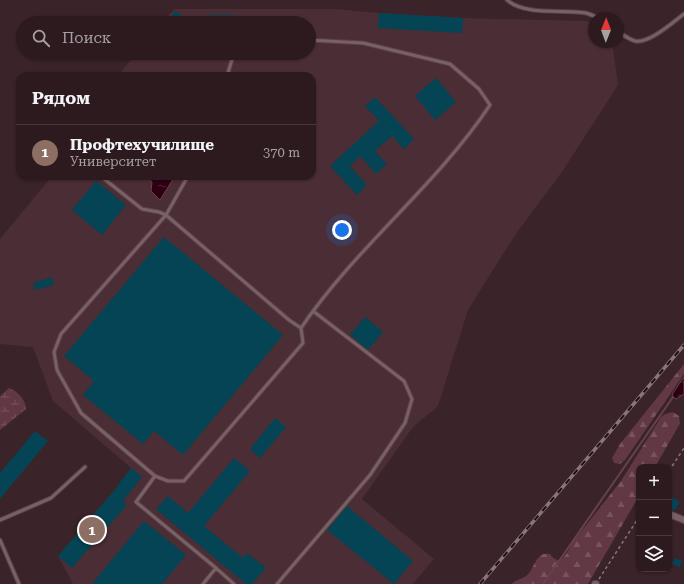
<!DOCTYPE html>
<html lang="ru">
<head>
<meta charset="utf-8">
<style>
	:root { --surface:#2c1a1f; --page:#38272c; --text:#f1f3f6; --muted:#a6a1a4; --line:#48383d; --accent:#8c9099 }
	body { margin:0; font-family:"Roboto Serif",serif; background:var(--page); color:var(--text) }
	.controls { position:absolute; right:12px; bottom:12px; display:grid; overflow:hidden; border-radius:8px; box-shadow:0 1px 3px #0004 }
	.controls button { width:36px; height:36px; display:grid; place-items:center; padding:0; border:0; border-bottom:1px solid var(--line); background:var(--surface); color:var(--text); font:20px sans-serif }
	.compass { position:absolute; left:588px; top:12px; width:36px; height:36px; border-radius:50%; background:var(--surface); box-shadow:0 1px 3px #0004; rotate:1deg }
	.you { position:absolute; left:342px; top:230px; width:14px; height:14px; margin:-10px; border:3px solid #fff; border-radius:50%; background:#1a73e8; box-shadow:0 0 0 6px #1a73e833 }
	.badge { display:grid; place-items:center; width:26px; height:26px; border-radius:50%; background:var(--accent); color:#fff; font-size:13px; font-weight:700 }
	.pin { position:absolute; translate:-50% -50%; border:2px solid #fff; box-shadow:0 1px 4px #0006 }
	.list { margin:0; padding:0; list-style:none }
	h2 { display:flex; justify-content:space-between; align-items:center; height:52px; margin:0; padding:0 16px; font-size:17px }
	h2 small { font-size:13px; font-weight:400; color:var(--muted) }
	.list li { display:grid; grid-template-columns:26px 1fr auto; gap:12px; align-items:center; box-sizing:border-box; height:56px; padding:0 16px; border-top:1px solid var(--line) }
	.list b { display:block; font-size:15px; white-space:nowrap }
	.list p { margin:0; font-size:13px; white-space:nowrap; color:var(--muted) }
	.list em { font-size:13px; font-style:normal; color:var(--muted) }
	.icon { flex:none; width:22px; height:22px; fill:none; stroke:currentColor; stroke-width:2; stroke-linecap:round; stroke-linejoin:round }
	.map { position:relative; flex:none; width:684px; height:584px; overflow:hidden }
	.search { position:absolute; background:var(--surface); box-shadow:0 1px 3px #0004; left:16px; top:16px; width:300px; height:44px; display:flex; align-items:center; gap:10px; box-sizing:border-box; padding:0 14px; border-radius:22px; color:var(--muted); font-size:15px }
	.panel { position:absolute; background:var(--surface); box-shadow:0 1px 3px #0004; left:16px; top:72px; width:300px; height:108px; border-radius:12px }
	.map>svg:first-child { display:block }
	.built { fill:#4a2d35 }
	.forest { fill:url(#forest-firs) }
	.wetland { fill:url(#wetland-marsh) }
	.water { fill:url(#water-ripples); stroke:#66404e }
	.lines { fill:none; stroke-linecap:round; stroke-linejoin:round }
	.stream { stroke:#66404e; stroke-width:2 }
	.building { fill:#054454 }
	.service-casing { stroke:#544146; stroke-width:5 }
	.minor-casing { stroke:#544146; stroke-width:8 }
	.path { stroke:#8b777c; stroke-width:1.5; stroke-dasharray:3 3; stroke-linecap:butt }
	.service { stroke:#7a5f65; stroke-width:3 }
	.minor { stroke:#7a5f65; stroke-width:6 }
	.rail-casing { stroke:#8a767a; stroke-width:3.5 }
	.rail { stroke:#1b1013; stroke-width:2; stroke-dasharray:6; stroke-linecap:butt }
</style>
</head>
<body>
<div class="map">
<svg width="684" height="584" viewBox="0 0 684 584">
	<defs>
		<pattern id="forest-firs" width="22" height="20" patternUnits="userSpaceOnUse"><rect width="22" height="20" fill="#613843"/><path d="M5 1l3.5 6h-7zM16 11l3.5 6h-7z" fill="#78545e"/></pattern>
		<pattern id="wetland-marsh" width="20" height="14" patternUnits="userSpaceOnUse"><rect width="20" height="14" fill="#613843"/><path d="M1 5h8M5 5V1M11 12h8M15 12V8" fill="none" stroke="#78545e"/></pattern>
		<pattern id="water-ripples" width="26" height="14" patternUnits="userSpaceOnUse"><rect width="26" height="14" fill="#2f0012"/><path d="M2 4q2-2 4 0t4 0M15 11q2-2 4 0t4 0" fill="none" stroke="#4d2434"/></pattern>
	</defs>
	<rect width="100%" height="100%" fill="#3a2329"/>
	<path class="built" d="M174,9H335L379,13L463,18L587,21L594,25V42H612L618,85L564,169L513,238L468,310L438,406L413,427L362,499L434,559L413,584H73L58,556L113,493L131,468L53,401L33,347L0,344V239L52,176H312V76H118L136,53H309V23H162Z"/>
	<path class="forest" d="M684,364V374L625,460L620,464L614,463L612,458L620,444Z
		M673,412L679,416L680,424L678,427L655,467H639V496L588,584H512C516,579 524,579 528,574C535,567 536,551 550,554C560,569 568,552 572,543L621,481L661,417L665,414Z"/>
	<path class="wetland" d="M9,388C17,391 26,400 26,409L0,430V396Z"/>
	<path class="water" d="M145,176H175L160,200L151,191L152,182Z
		M684,377V394L676,399L672,396L673,393Z"/>
	<g class="lines">
		<path class="stream" d="M543,584L673,397"/>
	</g>
	<path class="building" d="M175,11L186,18L183,23H167Z
		M379,13L463,18L462,33L378,28Z
		M208,15H233V23H208Z
		M436,78L456,102L435,120L415,96Z
		M375,97L414,139L404,149L392,136L375,151L387,164L376,174L360,156L350,166L367,185L357,195L330,166L379,121L365,106Z
		M96,181L126,205L102,235L72,210Z
		M164,237L283,335L183,455L154,431L143,444L83,395L94,381L64,356Z
		M52,277L54,285L35,290L33,283Z
		M365,317L383,332L368,350L350,335Z
		M275,418L286,427L260,458L250,449Z
		M35,431L48,441L0,499V473Z
		M234,458L250,471L204,526L243,558L247,553L266,568L252,584H246L156,509L168,496L188,513Z
		M131,468L142,477L123,501L127,505L72,568L58,556L118,486H117Z
		M669,495L680,502L674,511L669,508Z
		M347,506L413,561L394,584L327,530Z
		M144,521L186,555L162,584H92Z
		M675,558L682,561L680,567L672,564Z"/>
	<g class="lines">
		<g class="service-casing">
			<path id="service" d="M507,0C525,16 564,9 586,13C590,14 594,16 598,18
				M618,31C623,35 629,39 635,41C649,44 673,22 684,14
				M227,76L234,53
				M188,176L166,215L61,334L54,352L57,370L81,413L155,476L136,502L216,568L234,584
				M103,178L142,209L159,212L166,215L289,320L301,328
				M155,476L168,481H184L303,343L301,328C356,247 436,186 490,105L479,89L450,64L363,43L309,40
				M0,520L51,498L85,467
				M0,540L19,584
				M203,584L216,568
				M277,584L370,475L405,423L412,399L404,381L313,311"/>
		</g>
		<g class="minor-casing">
			<path id="minor" d="M669,514L684,520
				M595,584H596"/>
		</g>
		<path class="path" d="M669,471L684,448
			M599,579L639,517"/>
		<use href="#service" class="service"/>
		<use href="#minor" class="minor"/>
		<g class="rail-casing">
			<path id="rail" d="M480,584L684,345"/>
		</g>
		<use href="#rail" class="rail"/>
	</g>
</svg>
<div class="controls">
<button>+</button>
<button>−</button>
<button><svg class="icon" aria-label="layers" viewBox="0 0 24 24"><path d="M12 4l9 5-9 5-9-5zM3 14l9 5 9-5"/></svg></button>
</div>
<svg class="compass" viewBox="-18 -18 36 36"><path d="M0-13l5 13h-10z" fill="#e53935"/><path d="M0 13l5-13h-10z" fill="#a6a1a4"/></svg>
<div class="you"></div>
<div class="pin badge" style="left:92px;top:530px;background:#8d6e63">1</div>
<div class="search"><svg class="icon" aria-label="search" viewBox="0 0 24 24"><circle cx="10" cy="10" r="6"/><path d="M15 15l6 6"/></svg>Поиск</div>
<section class="panel">
<h2>Рядом<small></small></h2>
<ul class="list">
<li><span class="badge" style="background:#8d6e63">1</span><div><b>Профтехучилище</b><p>Университет</p></div><em>370 m</em></li>
</ul>
</section>
</div>
</body>
</html>
